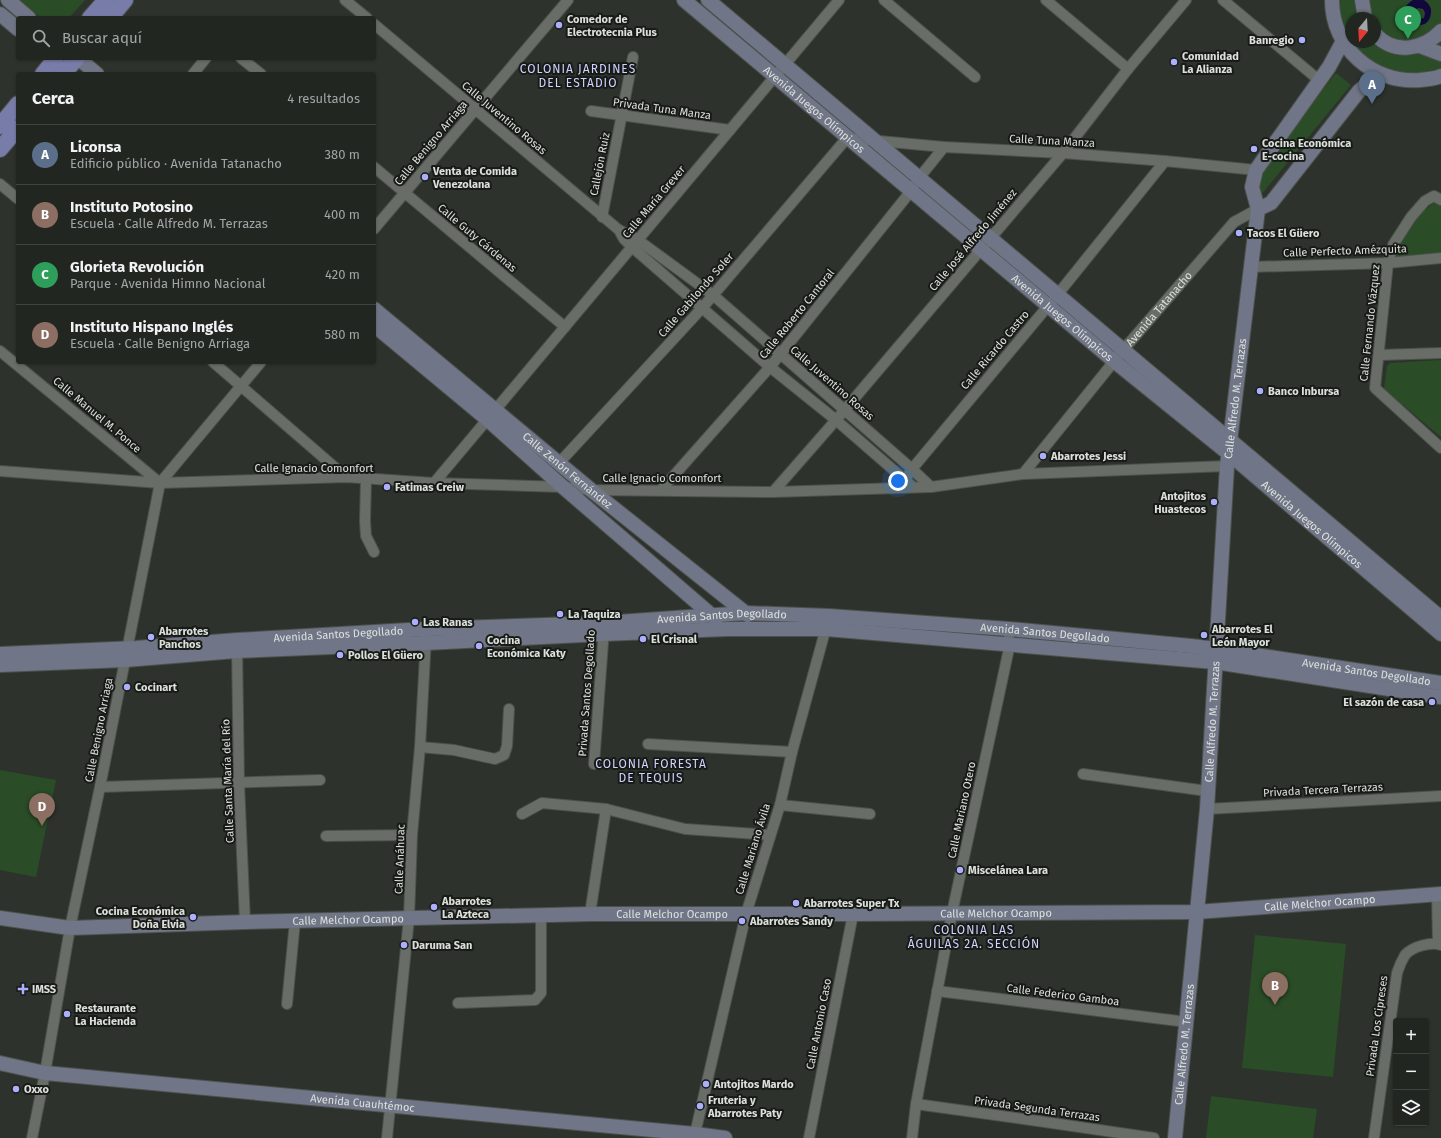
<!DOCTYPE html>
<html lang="es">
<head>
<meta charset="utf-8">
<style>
	:root { --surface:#222621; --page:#2a2e2a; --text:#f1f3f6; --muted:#a2a5a5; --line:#3f433f; --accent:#acaffb }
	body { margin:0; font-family:"Fira Sans",sans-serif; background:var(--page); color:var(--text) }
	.controls { position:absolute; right:12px; bottom:12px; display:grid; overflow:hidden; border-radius:4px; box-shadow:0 1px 3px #0004 }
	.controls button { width:36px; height:36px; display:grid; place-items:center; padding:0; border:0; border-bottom:1px solid var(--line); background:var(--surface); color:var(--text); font:20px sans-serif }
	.compass { position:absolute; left:1345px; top:12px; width:36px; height:36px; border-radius:50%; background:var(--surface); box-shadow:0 1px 3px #0004; rotate:198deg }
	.you { position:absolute; left:898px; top:481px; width:14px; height:14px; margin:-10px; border:3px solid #fff; border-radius:50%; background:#1a73e8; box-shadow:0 0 0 6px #1a73e833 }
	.badge { display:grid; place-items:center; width:26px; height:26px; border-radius:50%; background:var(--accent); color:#fff; font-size:13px; font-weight:700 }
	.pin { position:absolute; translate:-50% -33px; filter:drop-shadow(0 1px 2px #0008) }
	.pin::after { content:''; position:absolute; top:21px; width:14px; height:12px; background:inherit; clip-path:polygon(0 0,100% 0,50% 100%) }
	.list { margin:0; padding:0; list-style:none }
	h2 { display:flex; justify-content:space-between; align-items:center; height:52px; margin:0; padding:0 16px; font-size:17px }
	h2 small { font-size:13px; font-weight:400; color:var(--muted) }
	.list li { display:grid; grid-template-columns:26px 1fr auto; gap:12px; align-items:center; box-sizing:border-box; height:60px; padding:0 16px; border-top:1px solid var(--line) }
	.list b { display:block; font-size:15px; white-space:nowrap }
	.list p { margin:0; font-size:13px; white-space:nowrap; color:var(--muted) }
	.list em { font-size:13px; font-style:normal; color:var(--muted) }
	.icon { flex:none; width:22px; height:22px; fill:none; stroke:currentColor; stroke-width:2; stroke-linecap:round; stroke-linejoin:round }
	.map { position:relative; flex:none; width:1441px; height:1138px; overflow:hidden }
	.search { position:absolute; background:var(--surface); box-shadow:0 1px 3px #0004; left:16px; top:16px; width:360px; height:44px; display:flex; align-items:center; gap:10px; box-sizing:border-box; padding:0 14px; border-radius:4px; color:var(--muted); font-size:15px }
	.panel { position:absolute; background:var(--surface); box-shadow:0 1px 3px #0004; left:16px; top:72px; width:360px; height:292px; border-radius:4px }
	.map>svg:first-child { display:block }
	.green { fill:#2a4c27; fill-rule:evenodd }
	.water { fill:#12083e; fill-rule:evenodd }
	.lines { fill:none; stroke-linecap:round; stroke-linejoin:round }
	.street-casing { stroke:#4d514c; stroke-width:12 }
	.secondary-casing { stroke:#4d514c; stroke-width:16 }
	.primary-casing { stroke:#4d514c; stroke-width:18 }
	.street { stroke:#686e67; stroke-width:10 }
	.secondary { stroke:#707587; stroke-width:14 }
	.primary { stroke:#787ca8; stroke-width:16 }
	.poi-dot { fill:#acaffb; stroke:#171a16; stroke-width:1.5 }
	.labels { text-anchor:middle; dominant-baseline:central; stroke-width:4; stroke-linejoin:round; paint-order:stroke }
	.poi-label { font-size:11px; font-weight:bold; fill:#dce0db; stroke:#171a16; text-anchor:start }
	.street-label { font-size:11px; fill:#dce0db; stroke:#171a16 }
	.neighbourhood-label { font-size:12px; letter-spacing:1px; fill:#d0d3ff; stroke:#171a16 }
</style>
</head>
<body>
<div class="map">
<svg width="1441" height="1138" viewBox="0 0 1441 1138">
	<rect width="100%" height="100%" fill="#2d332c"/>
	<path class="green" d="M19,0H85L69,18H41Z
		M1332,0H1441V76L1407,81L1356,58ZM1351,18H1375V42H1351Z
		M1336,73L1351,85L1261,195L1258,190L1261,165Z
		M1435,202L1441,206V253L1392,258L1415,218Z
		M1441,360V437L1384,389L1387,366L1390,363Z
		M0,770L56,780L36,877L0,870Z
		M1255,935L1346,944L1333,1077L1242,1068Z
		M1211,1096L1317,1109L1313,1138H1206Z"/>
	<path class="water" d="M1413,0H1424C1428,3 1432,7 1431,13C1428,40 1387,15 1413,0ZM1418,8L1423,9L1425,13L1424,18L1420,19H1417L1414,14L1415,10Z"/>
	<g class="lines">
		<g class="street-casing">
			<g id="street">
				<path d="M345,0L367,18"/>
				<path d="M884,0L975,77"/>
				<path d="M1046,0L1128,69"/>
				<path d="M1223,0L1320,81"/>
				<path d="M374,24L619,230L624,239L632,247L770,367L836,420L913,487"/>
				<path d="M241,58L261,74"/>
				<path d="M193,74L206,58"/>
				<path d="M591,111L730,130"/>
				<path d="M374,167L565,327"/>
				<path d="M0,184L18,199"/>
				<path d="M1441,200L1434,196L1425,201L1411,217L1393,245L1388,263L1375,388L1441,448"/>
				<path d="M602,217L633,57"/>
				<path d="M374,229L568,0"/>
				<path d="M619,230L638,240L713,295L912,469L931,487"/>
				<path d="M1250,267L1388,263L1441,258"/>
				<path d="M0,351L160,483"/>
				<path d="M1379,355L1441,353"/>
				<path d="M213,362L346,477"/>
				<path d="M559,463L703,307L847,138L944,147L1063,153L1165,161L1256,170"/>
				<path d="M0,471L160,483L346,477L434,483L563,487L591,490L773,492L931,487L1023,474L1227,466"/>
				<path id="s1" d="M1023,474L1124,349L1234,222L1258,209"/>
				<path d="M366,479L365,521L366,536L374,552"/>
				<path d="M905,480L912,469L1058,294L1165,161"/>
				<path d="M434,483L839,0"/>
				<path d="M661,490L770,367L911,191L919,178L944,147"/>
				<path d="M773,492L836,420L1063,153L1128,69L1186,0"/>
				<path d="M237,646L239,784L245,922"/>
				<path d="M648,744L792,752"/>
				<path d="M420,747L454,750L495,759L504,755L507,746L509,709"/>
				<path d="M594,764L604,629"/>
				<path d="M1083,774L1207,791"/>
				<path d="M100,787L320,780"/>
				<path d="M780,805L870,814"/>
				<path d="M1207,809L1441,796"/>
				<path d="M522,814L542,803L606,809L685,829L770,835"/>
				<path d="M326,836L412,835"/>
				<path d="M1437,894L1438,944"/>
				<path d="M590,914L606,809"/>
				<path d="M937,991L1187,1022"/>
				<path d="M458,1003L535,1000L541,993V915"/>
				<path d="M287,1004L295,921"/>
				<path d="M916,1104L1038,1121L1154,1138"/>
				<path d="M32,1138L45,1073L70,928L100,787L160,483L261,362"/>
				<path d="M387,1138L409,918L412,835L420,747L426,638"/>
				<path d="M694,1138L746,914L780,805L792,752L827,624"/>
				<path d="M809,1138L853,914"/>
				<path d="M912,1138L916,1104L952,913L1010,644L1009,638"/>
				<path d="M1374,1138L1397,973C1399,967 1402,960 1405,955C1412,947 1431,941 1441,945"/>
			</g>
		</g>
		<g class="secondary-casing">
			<g id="secondary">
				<path d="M8,0L29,18"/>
				<path id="s2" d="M684,0L1114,361L1228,453L1441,634"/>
				<path d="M708,0L1441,618"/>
				<path d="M1332,0C1332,48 1373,84 1420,80C1428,79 1434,79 1441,76"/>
				<path d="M1362,0L1365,18"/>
				<path d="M0,14L18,29"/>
				<path d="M1375,34C1394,55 1423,50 1441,31"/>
				<path d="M1420,46L1441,54"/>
				<path d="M78,58L97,74"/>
				<path d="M1258,209L1271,203L1359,91L1379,74"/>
				<path id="s3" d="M374,309L591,490L748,615"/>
				<path d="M374,325L487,419L563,487L716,619"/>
				<path id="s4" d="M0,654L136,648L237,640L426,629L604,623L745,613L829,616L1009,629L1191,646L1216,649L1441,683"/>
				<path d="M0,665L125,660L236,651L426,643L603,634L727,629H826L1215,662L1441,697"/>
				<path id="s5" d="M0,918L70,928L245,922L590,914H853L1196,912L1441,894"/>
				<path id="s6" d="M0,1063L45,1073L695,1134L725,1138"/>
				<path id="s7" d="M1175,1138L1207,809L1227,466L1258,209L1252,187L1256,170L1329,67L1343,41"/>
			</g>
		</g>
		<g class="primary-casing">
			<path id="primary" d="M90,18L106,0
				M110,18L125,0
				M43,74L56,58
				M63,74L77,58
				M0,126L18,104
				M0,149L18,128"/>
		</g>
		<use href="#street" class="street"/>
		<use href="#secondary" class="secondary"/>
		<use href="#primary" class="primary"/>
	</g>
	<g class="poi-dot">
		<circle cx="559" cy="25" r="4"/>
		<circle cx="1302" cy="40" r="4"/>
		<circle cx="1174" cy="62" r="4"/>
		<circle cx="1254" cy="149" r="4"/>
		<circle cx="425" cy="177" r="4"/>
		<circle cx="1239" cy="233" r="4"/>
		<circle cx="1260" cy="391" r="4"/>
		<circle cx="1043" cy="456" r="4"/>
		<circle cx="387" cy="487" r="4"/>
		<circle cx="1214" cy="502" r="4"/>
		<circle cx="560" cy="614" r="4"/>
		<circle cx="415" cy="622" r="4"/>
		<circle cx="1204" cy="635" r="4"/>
		<circle cx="151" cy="637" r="4"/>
		<circle cx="643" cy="639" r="4"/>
		<circle cx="479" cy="646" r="4"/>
		<circle cx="340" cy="655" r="4"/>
		<circle cx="127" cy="687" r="4"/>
		<circle cx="1432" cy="702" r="4"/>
		<circle cx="960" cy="870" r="4"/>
		<circle cx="796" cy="903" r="4"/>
		<circle cx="434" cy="907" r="4"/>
		<circle cx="193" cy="917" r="4"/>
		<circle cx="742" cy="921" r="4"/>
		<circle cx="404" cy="945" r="4"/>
		<path d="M21 983h4v4h4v4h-4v4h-4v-4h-4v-4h4z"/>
		<circle cx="67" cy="1014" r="4"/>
		<circle cx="706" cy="1084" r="4"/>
		<circle cx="16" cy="1089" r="4"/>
		<circle cx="700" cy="1106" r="4"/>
	</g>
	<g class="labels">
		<g class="poi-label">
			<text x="567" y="19">Comedor de<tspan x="567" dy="13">Electrotecnia Plus</tspan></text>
			<text x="1294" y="40" text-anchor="end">Banregio</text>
			<text x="1182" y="56">Comunidad<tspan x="1182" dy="13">La Alianza</tspan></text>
			<text x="1262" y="143">Cocina Económica<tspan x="1262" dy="13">E-cocina</tspan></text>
			<text x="433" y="171">Venta de Comida<tspan x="433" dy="13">Venezolana</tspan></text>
			<text x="1247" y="233">Tacos El Güero</text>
			<text x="1268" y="391">Banco Inbursa</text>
			<text x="1051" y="456">Abarrotes Jessi</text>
			<text x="395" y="487">Fatimas Creiw</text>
			<text x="1206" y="496" text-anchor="end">Antojitos<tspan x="1206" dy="13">Huastecos</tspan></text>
			<text x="568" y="614">La Taquiza</text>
			<text x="423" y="622">Las Ranas</text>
			<text x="1212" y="629">Abarrotes El<tspan x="1212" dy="13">León Mayor</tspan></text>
			<text x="159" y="631">Abarrotes<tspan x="159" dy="13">Panchos</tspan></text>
			<text x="651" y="639">El Crisnal</text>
			<text x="487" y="640">Cocina<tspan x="487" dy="13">Económica Katy</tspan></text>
			<text x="348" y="655">Pollos El Güero</text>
			<text x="135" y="687">Cocinart</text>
			<text x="1424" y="702" text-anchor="end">El sazón de casa</text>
			<text x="968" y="870">Miscelánea Lara</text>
			<text x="442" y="901">Abarrotes<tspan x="442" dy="13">La Azteca</tspan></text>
			<text x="804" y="903">Abarrotes Super Tx</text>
			<text x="185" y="911" text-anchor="end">Cocina Económica<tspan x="185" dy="13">Doña Elvia</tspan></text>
			<text x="750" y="921">Abarrotes Sandy</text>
			<text x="412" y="945">Daruma San</text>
			<text x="32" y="989">IMSS</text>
			<text x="75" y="1008">Restaurante<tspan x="75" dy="13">La Hacienda</tspan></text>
			<text x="714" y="1084">Antojitos Mardo</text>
			<text x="24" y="1089">Oxxo</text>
			<text x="708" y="1100">Fruteria y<tspan x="708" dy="13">Abarrotes Paty</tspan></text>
		</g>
		<g class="street-label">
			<text transform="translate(662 109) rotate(8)">Privada Tuna Manza</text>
			<text stroke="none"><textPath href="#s2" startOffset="170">Avenida Juegos Olímpicos</textPath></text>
			<text transform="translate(504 118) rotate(40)">Calle Juventino Rosas</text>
			<text transform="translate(1052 141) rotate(3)">Calle Tuna Manza</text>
			<text transform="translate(431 143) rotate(-50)">Calle Benigno Arriaga</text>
			<text transform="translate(600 164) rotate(-79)">Callejón Ruiz</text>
			<text transform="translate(654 202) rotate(-50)">Calle María Grever</text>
			<text transform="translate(477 238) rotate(40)">Calle Guty Cárdenas</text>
			<text transform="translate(973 240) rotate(-50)">Calle José Alfredo Jiménez</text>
			<text transform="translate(1345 251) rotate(-2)">Calle Perfecto Amézquita</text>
			<text transform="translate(696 295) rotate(-49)">Calle Gabilondo Soler</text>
			<text stroke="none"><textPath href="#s1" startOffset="214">Avenida Tatanacho</textPath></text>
			<text transform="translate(797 314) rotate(-51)">Calle Roberto Cantoral</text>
			<text stroke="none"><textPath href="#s2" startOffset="494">Avenida Juegos Olímpicos</textPath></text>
			<text transform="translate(1370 323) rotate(-84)">Calle Fernando Vázquez</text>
			<text transform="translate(995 350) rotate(-50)">Calle Ricardo Castro</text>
			<text transform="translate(832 383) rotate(41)">Calle Juventino Rosas</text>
			<text stroke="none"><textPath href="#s7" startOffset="742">Calle Alfredo M. Terrazas</textPath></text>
			<text transform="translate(97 415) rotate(40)">Calle Manuel M. Ponce</text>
			<text x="314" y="468">Calle Ignacio Comonfort</text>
			<text stroke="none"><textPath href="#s3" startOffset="252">Calle Zenón Fernández</textPath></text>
			<text x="662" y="478">Calle Ignacio Comonfort</text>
			<text stroke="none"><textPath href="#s2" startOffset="818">Avenida Juegos Olímpicos</textPath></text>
			<text stroke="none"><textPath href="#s4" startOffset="723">Avenida Santos Degollado</textPath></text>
			<text stroke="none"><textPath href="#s4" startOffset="1047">Avenida Santos Degollado</textPath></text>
			<text stroke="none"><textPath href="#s4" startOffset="339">Avenida Santos Degollado</textPath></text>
			<text stroke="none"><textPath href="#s4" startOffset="1371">Avenida Santos Degollado</textPath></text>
			<text transform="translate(587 693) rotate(-86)">Privada Santos Degollado</text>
			<text stroke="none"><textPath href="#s7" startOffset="418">Calle Alfredo M. Terrazas</textPath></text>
			<text transform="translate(99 730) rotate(-79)">Calle Benigno Arriaga</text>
			<text transform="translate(228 781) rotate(-92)">Calle Santa María del Río</text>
			<text transform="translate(1323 790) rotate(-3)">Privada Tercera Terrazas</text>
			<text transform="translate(962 810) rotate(-78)">Calle Mariano Otero</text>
			<text transform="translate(753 849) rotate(-73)">Calle Mariano Ávila</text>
			<text transform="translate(400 859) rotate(-88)">Calle Anáhuac</text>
			<text stroke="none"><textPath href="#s5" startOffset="1321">Calle Melchor Ocampo</textPath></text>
			<text stroke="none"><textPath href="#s5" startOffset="997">Calle Melchor Ocampo</textPath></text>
			<text stroke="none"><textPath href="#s5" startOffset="673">Calle Melchor Ocampo</textPath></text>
			<text stroke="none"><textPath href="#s5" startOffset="349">Calle Melchor Ocampo</textPath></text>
			<text transform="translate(1063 995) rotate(7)">Calle Federico Gamboa</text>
			<text transform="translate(819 1024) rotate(-79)">Calle Antonio Caso</text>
			<text transform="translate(1377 1026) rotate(-82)">Privada Los Cipreses</text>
			<text stroke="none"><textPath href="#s7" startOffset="94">Calle Alfredo M. Terrazas</textPath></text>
			<text stroke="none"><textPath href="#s6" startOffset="365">Avenida Cuauhtémoc</textPath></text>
			<text transform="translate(1037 1109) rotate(8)">Privada Segunda Terrazas</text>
		</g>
		<g class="neighbourhood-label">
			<text x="578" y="69">COLONIA JARDINES<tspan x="578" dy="14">DEL ESTADIO</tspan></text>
			<text x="651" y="764">COLONIA FORESTA<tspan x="651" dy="14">DE TEQUIS</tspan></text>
			<text x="974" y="930">COLONIA LAS<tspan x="974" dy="14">ÁGUILAS 2A. SECCIÓN</tspan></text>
		</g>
	</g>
</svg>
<div class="controls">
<button>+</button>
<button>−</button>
<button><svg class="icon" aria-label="layers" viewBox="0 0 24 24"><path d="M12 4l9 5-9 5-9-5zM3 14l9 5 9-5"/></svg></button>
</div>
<svg class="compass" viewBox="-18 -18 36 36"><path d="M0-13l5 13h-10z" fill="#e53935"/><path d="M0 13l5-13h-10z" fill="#a2a5a5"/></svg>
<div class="you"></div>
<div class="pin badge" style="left:1372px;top:104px;background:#5c6f8a">A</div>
<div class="pin badge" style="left:1275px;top:1005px;background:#8d6e63">B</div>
<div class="pin badge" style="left:1408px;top:39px;background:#2e9e5b">C</div>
<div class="pin badge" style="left:42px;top:826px;background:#8d6e63">D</div>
<div class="search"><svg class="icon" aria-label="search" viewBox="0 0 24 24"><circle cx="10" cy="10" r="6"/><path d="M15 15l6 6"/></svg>Buscar aquí</div>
<section class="panel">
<h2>Cerca<small>4 resultados</small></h2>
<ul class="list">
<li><span class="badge" style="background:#5c6f8a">A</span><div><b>Liconsa</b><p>Edificio público · Avenida Tatanacho</p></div><em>380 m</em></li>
<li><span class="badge" style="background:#8d6e63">B</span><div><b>Instituto Potosino</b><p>Escuela · Calle Alfredo M. Terrazas</p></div><em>400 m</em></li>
<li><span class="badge" style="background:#2e9e5b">C</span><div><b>Glorieta Revolución</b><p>Parque · Avenida Himno Nacional</p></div><em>420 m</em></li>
<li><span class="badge" style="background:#8d6e63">D</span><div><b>Instituto Hispano Inglés</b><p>Escuela · Calle Benigno Arriaga</p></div><em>580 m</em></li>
</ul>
</section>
</div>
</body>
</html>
